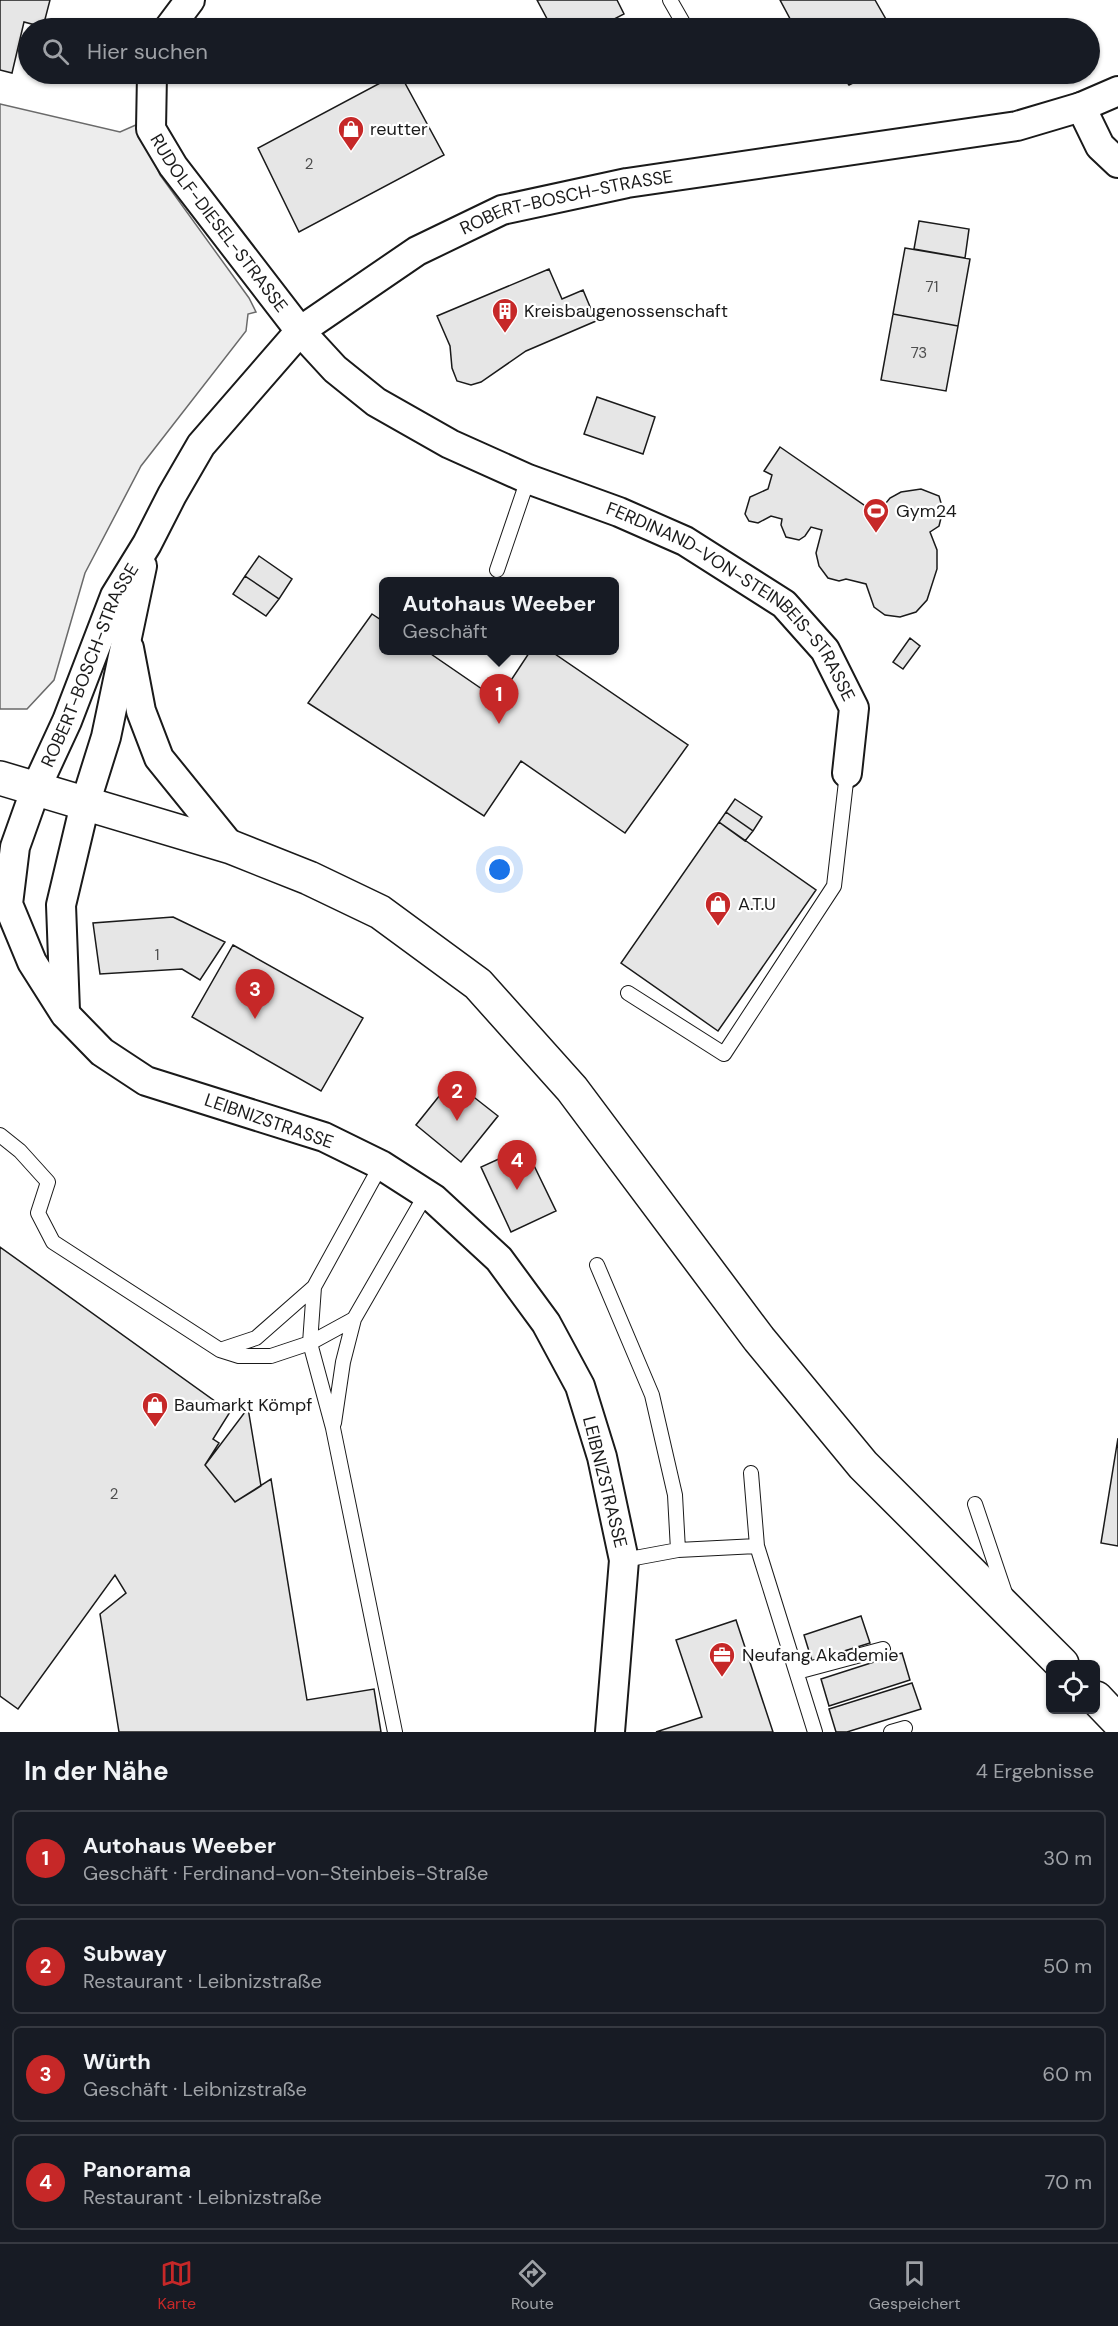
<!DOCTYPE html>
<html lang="de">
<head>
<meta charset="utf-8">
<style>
	:root { --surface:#171b24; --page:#20242c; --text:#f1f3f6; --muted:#9ea1a6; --line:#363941; --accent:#c62828 }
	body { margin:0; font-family:"DM Sans",sans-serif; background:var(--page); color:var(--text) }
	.controls { position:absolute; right:18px; bottom:18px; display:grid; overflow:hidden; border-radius:9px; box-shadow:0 2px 4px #0004 }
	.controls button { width:54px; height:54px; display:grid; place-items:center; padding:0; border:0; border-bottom:2px solid var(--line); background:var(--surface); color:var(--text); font:30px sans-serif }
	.you { position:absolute; left:500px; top:870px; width:21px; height:21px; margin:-15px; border:4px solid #fff; border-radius:50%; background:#1a73e8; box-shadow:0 0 0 9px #1a73e833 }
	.badge { display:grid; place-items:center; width:39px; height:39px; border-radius:50%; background:var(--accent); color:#fff; font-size:20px; font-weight:700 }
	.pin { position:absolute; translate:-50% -50px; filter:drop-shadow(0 2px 3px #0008) }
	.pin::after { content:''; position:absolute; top:32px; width:21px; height:18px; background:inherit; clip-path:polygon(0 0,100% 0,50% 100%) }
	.popup { position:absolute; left:379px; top:577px; width:240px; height:78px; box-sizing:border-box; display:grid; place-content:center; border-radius:9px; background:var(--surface); filter:drop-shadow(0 2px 4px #0005); font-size:20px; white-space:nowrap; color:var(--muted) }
	.popup b { font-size:22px; color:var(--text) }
	.popup::after { content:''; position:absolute; left:50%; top:100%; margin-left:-12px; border:12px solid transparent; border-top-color:var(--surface) }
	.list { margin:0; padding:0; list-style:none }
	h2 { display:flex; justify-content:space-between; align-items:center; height:78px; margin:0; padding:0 24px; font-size:26px }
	h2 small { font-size:20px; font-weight:400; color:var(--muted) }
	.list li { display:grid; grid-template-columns:39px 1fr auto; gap:18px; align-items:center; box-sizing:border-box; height:96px; margin:0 12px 12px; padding:0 12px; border:2px solid var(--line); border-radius:9px }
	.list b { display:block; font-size:22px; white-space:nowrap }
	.list p { margin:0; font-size:20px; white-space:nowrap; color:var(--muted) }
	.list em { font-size:20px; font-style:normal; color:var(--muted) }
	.icon { flex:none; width:33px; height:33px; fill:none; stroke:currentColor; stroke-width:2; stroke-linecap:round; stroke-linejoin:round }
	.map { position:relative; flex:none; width:1118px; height:1732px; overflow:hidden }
	.search { position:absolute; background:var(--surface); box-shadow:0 2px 4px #0004; left:18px; right:18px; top:18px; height:66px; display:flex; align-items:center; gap:15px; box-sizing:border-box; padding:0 21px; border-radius:33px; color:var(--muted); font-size:22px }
	.sheet { height:510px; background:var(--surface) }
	nav { display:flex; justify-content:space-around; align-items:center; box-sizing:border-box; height:84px; border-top:2px solid var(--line); background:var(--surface); font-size:16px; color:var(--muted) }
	nav a { display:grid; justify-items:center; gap:3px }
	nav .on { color:var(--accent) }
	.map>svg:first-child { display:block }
	.green { fill:#ededed; stroke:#6a6a6a; stroke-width:1.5 }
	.building { fill:#e6e6e6; stroke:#1a1a1a; stroke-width:1.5 }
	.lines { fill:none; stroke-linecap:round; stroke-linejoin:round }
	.lane-casing { stroke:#1a1a1a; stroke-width:16 }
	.street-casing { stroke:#1a1a1a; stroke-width:32 }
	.primary-casing { stroke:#1a1a1a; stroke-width:36 }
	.lane { stroke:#fff; stroke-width:14 }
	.street { stroke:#fff; stroke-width:28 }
	.primary { stroke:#fff; stroke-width:33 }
	.labels { text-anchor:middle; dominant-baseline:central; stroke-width:4.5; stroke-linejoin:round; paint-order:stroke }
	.number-label { font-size:15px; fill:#4d4d4d }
	.poi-label { font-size:18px; fill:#1a1a1a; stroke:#fff; text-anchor:start }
	.street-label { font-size:18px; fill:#1a1a1a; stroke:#fff }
</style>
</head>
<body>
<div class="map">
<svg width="1118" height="1732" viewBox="0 0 1118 1732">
	<rect width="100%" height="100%" fill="#fff"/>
	<path class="green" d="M0,104L120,132L138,124L160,175L249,298L256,312L248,314L246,331L141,466L85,573L54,680L27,709H0Z"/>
	<path class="building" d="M0,0H50L43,27L24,22L12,73L0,70Z
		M537,0H617L624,14L597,28H552Z
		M780,0H875L891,28H795Z
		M397,74H400L444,155L299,232L258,148Z
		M841,74H871L849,85Z
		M919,221L969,229L965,258L914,249Z
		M905,248L970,259L958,326L893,314Z
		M549,269L562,299L583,290L596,321L526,351L481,382L471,385L457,381L452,368L450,346L437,316Z
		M893,314L958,326L946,391L881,380Z
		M597,397L655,417L643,454L584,434Z
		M780,447L877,514L890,498L901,492L921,489L939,496L943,510L939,526L930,532L937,550V569L927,600L916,612L900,617L885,615L874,607L866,584L846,579L839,581L828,578L819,566L816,553L822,530L811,527L805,536L799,540L786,537L781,525L782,519L771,516L758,523L749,521L745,514L750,497L768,489L772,475L764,471Z
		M259,556L292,579L279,599L245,576Z
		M245,576L279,599L266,616L233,594Z
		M372,614L384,622V650H425L498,700L531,650H549L688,745L625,833L521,761L484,816L308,703Z
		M910,638L920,646L903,669L893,662Z
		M735,799L762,817L753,831L726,812Z
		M726,812L753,831L745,841L719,822Z
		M719,822L816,890L718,1031L621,963Z
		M173,917L225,942L200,980L182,969L100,974L93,923Z
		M233,945L363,1018L321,1091L192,1017Z
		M452,1080L498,1116L461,1162L416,1125Z
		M525,1147L556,1211L511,1232L481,1167Z
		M0,1247L230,1412L213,1439L219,1443L205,1465L235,1502L271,1479L307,1700L374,1689L381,1732H119L100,1614L126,1593L115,1575L18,1709L0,1696Z
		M248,1408L261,1486L235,1502L205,1465Z
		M1118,1438V1546L1101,1543Z
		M861,1616L870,1643L812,1661L804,1635Z
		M736,1620L773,1732H656L702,1717L676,1640Z
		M902,1653L910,1680L829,1706L821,1679Z
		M912,1683L921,1709L847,1732H836L829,1709Z"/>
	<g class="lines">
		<g class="lane-casing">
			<path id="lane" d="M670,0L686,28
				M497,570L528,479
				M628,993L724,1054L834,886L847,773
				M0,1135L20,1151L48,1182L38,1213L53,1242L220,1350L239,1356H271L310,1343L354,1319L426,1194
				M381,1165L314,1287L310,1343L333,1428L395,1732
				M597,1265L652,1395L675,1495L678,1550
				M220,1350L256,1338L314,1287
				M334,1423L343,1362L354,1319
				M975,1504L1005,1593
				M757,1546L815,1732
				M624,1560L678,1550L757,1546L751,1473
				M797,1672L883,1649
				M891,1732L905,1728"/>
		</g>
		<g class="street-casing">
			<g id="street">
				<path d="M169,28L190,0"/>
				<path id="s1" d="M152,74L151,129L173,166L300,331L335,369L376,402L450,444L528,479L619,512L685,541L784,604L825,650L854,708L847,773"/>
				<path d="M1081,107L1100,146L1118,163"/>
				<path d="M129,648L141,711L159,758L231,847"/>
				<path d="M65,1011L61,905L85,804L106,737L142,566"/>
				<path id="s2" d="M610,1732L624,1560L602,1457L580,1386L546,1323L499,1259L434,1199L381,1165L324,1137L146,1081L102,1052L65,1014L32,962L8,904L15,847L36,788L67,721L115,596L147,544L172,495L201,445L300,331L417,251L502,210L627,183L1017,126L1081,107L1118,91"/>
			</g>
		</g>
		<g class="primary-casing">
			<path id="primary" d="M0,778L231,847L309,878L380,912L478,984L572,1089L759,1339L863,1465L1062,1664
				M1096,1698L1118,1721"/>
		</g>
		<use href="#lane" class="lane"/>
		<use href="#street" class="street"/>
		<use href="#primary" class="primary"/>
	</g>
	<defs>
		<g id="shop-pin" transform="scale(1.35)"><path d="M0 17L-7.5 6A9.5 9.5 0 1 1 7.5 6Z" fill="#c62828" stroke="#fff"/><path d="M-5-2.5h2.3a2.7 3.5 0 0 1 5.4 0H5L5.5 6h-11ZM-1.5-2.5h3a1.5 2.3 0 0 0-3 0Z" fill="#fff"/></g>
		<g id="building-pin" transform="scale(1.35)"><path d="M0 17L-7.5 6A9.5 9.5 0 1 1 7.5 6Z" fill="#c62828" stroke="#fff"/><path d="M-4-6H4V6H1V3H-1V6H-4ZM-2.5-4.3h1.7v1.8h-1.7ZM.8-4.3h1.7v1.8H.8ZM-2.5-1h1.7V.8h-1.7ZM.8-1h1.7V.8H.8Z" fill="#fff"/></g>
		<g id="stadium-pin" transform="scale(1.35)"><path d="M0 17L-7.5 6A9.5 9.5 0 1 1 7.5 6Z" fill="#c62828" stroke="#fff"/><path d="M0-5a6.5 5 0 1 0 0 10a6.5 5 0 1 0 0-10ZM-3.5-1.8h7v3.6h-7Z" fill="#fff"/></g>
		<g id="office-pin" transform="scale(1.35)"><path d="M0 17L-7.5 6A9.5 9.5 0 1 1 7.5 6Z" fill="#c62828" stroke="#fff"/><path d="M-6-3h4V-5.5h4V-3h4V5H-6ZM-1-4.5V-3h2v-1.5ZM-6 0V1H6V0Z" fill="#fff"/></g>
	</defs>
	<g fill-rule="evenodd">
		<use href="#shop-pin" x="351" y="129"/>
		<use href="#building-pin" x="505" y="311"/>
		<use href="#stadium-pin" x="876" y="511"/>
		<use href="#shop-pin" x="718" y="904"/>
		<use href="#shop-pin" x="155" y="1405"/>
		<use href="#office-pin" x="722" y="1655"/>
	</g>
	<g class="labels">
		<g class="number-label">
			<text x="309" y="164">2</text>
			<text x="932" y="287">71</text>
			<text x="919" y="353">73</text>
			<text x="157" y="955">1</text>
			<text x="114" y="1494">2</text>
		</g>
		<g class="poi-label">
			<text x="370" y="129">reutter</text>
			<text x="524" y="311">Kreisbaugenossenschaft</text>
			<text x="896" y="511">Gym24</text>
			<text x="738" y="904">A.T.U</text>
			<text x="174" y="1405">Baumarkt Kömpf</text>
			<text x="742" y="1655">Neufang Akademie</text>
		</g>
		<g class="street-label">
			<text stroke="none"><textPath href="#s2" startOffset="2088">ROBERT-BOSCH-STRASSE</textPath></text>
			<text stroke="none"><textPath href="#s1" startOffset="171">RUDOLF-DIESEL-STRASSE</textPath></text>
			<text stroke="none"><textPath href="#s1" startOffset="825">FERDINAND-VON-STEINBEIS-STRASSE</textPath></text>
			<text stroke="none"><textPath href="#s2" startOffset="1389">ROBERT-BOSCH-STRASSE</textPath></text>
			<text transform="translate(269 1121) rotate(19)">LEIBNIZSTRASSE</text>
			<text transform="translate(605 1482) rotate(76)">LEIBNIZSTRASSE</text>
		</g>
	</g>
</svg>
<div class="controls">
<button><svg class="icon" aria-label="locate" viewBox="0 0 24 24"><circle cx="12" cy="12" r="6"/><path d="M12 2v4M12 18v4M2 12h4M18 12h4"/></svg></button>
</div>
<div class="you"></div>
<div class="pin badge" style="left:499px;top:724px">1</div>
<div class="popup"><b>Autohaus Weeber</b>Geschäft</div>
<div class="pin badge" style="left:457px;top:1121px">2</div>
<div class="pin badge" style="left:255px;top:1019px">3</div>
<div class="pin badge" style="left:517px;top:1190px">4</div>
<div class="search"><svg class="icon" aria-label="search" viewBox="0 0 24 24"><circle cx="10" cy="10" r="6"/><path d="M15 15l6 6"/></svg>Hier suchen</div>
</div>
<section class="sheet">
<h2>In der Nähe<small>4 Ergebnisse</small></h2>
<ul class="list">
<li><span class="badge">1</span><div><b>Autohaus Weeber</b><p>Geschäft · Ferdinand-von-Steinbeis-Straße</p></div><em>30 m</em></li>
<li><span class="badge">2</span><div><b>Subway</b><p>Restaurant · Leibnizstraße</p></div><em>50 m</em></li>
<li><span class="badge">3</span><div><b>Würth</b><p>Geschäft · Leibnizstraße</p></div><em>60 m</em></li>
<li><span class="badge">4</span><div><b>Panorama</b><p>Restaurant · Leibnizstraße</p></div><em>70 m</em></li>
</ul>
</section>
<nav>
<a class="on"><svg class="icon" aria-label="map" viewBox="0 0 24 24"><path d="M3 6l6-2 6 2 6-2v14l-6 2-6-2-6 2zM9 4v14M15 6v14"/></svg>Karte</a>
<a><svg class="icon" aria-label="directions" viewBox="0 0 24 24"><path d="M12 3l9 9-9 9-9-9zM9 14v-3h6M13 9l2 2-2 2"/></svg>Route</a>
<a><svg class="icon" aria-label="saved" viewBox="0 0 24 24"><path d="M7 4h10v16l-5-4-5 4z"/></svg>Gespeichert</a>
</nav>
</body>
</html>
